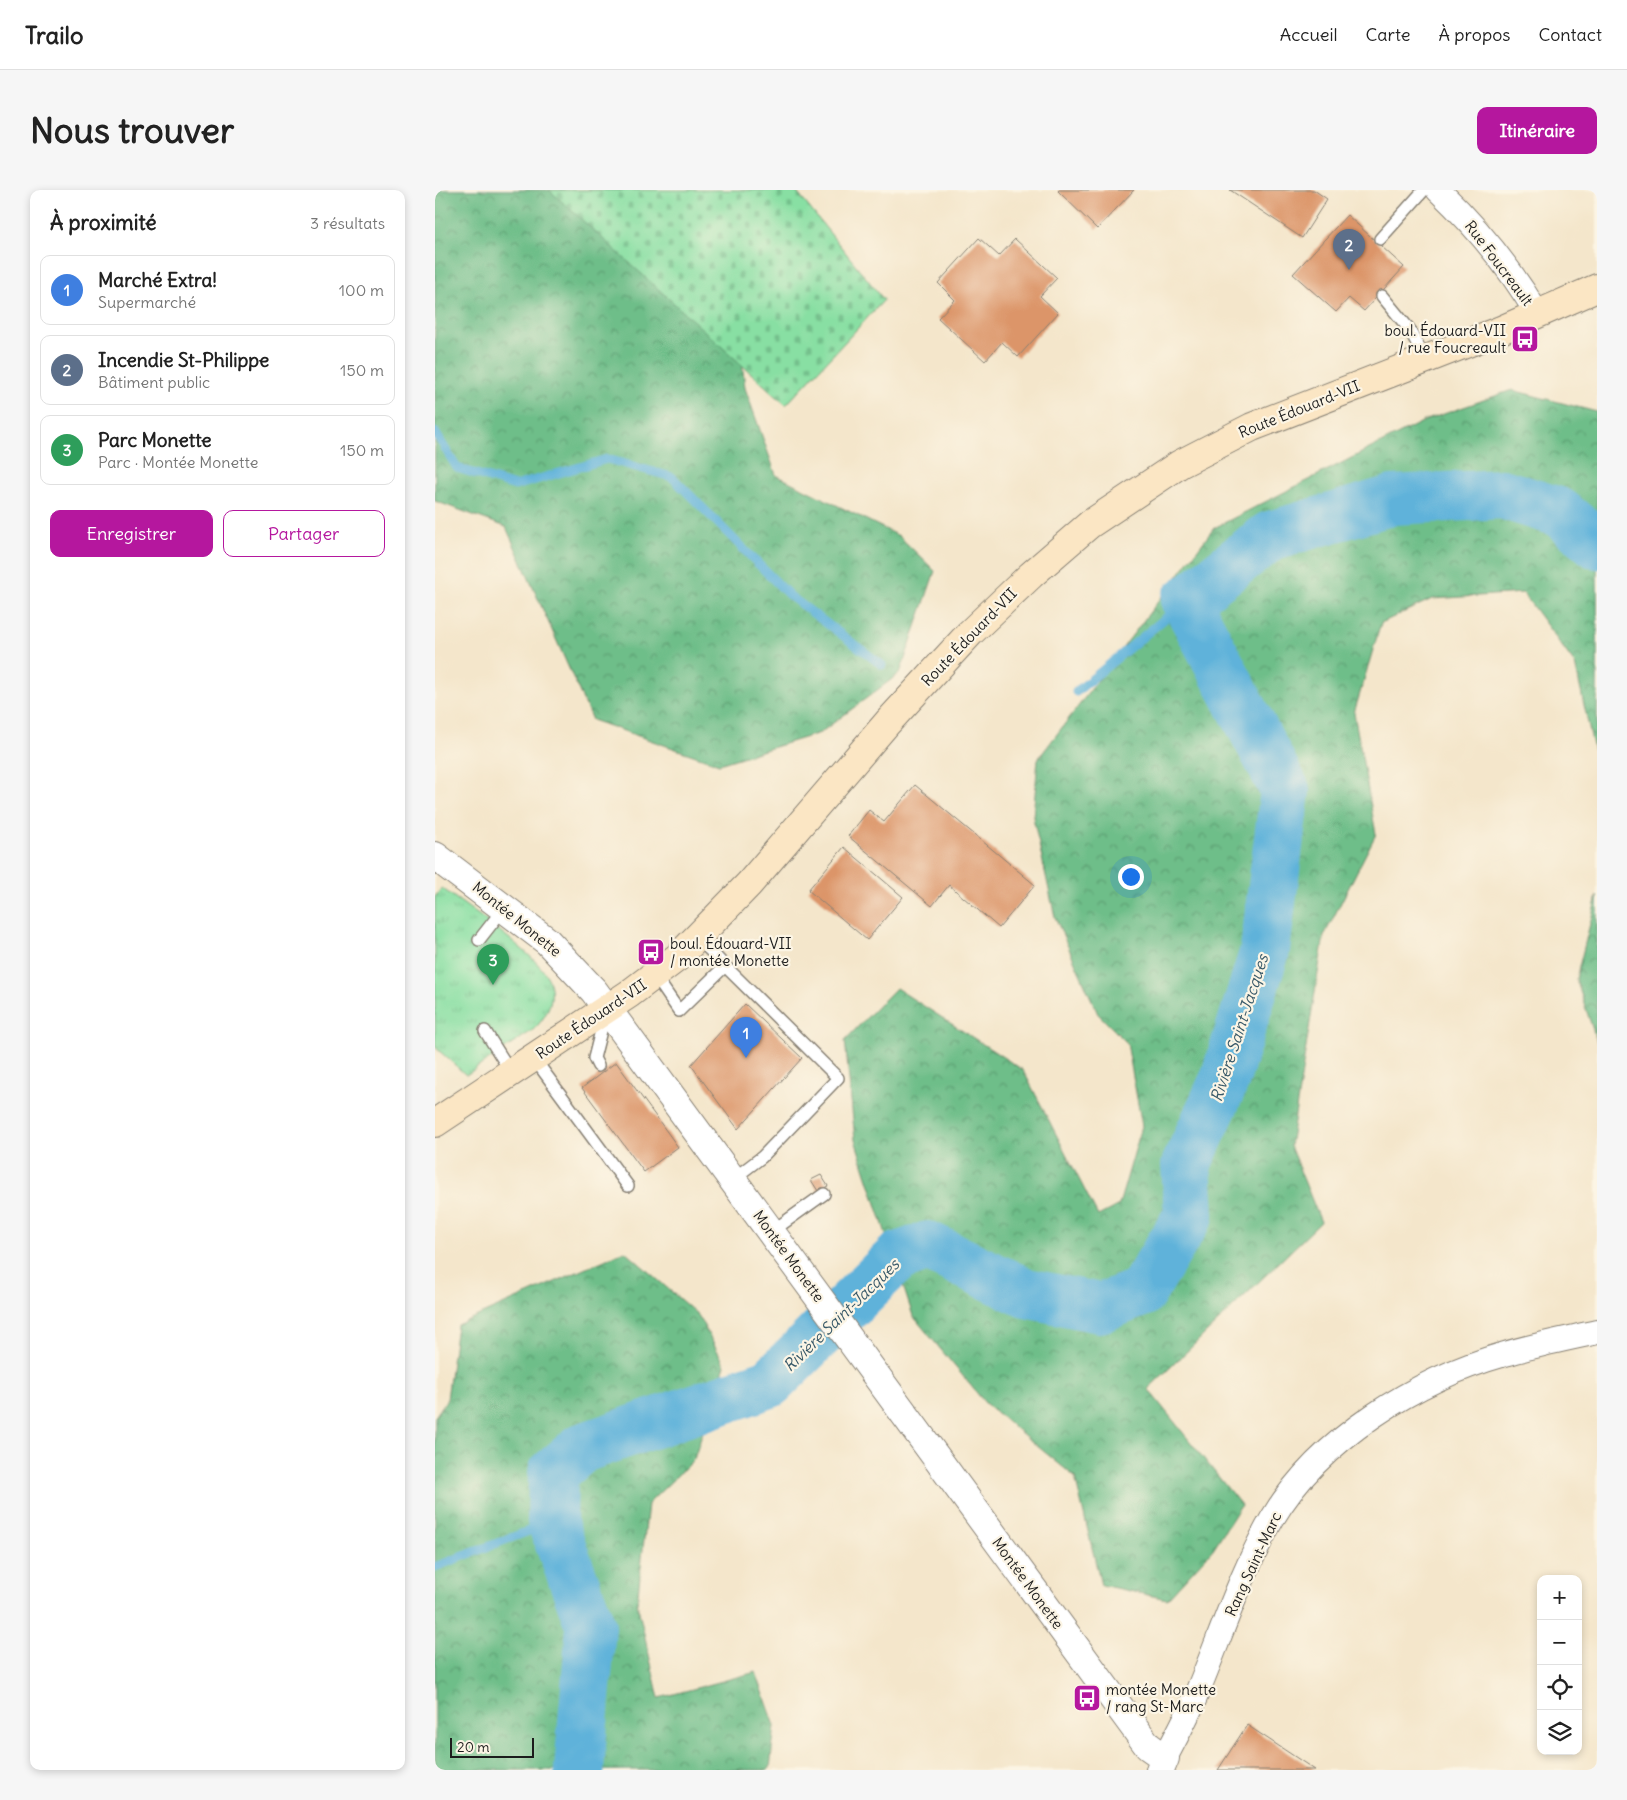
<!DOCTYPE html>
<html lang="fr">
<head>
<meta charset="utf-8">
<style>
	:root { --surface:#fff; --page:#f6f6f6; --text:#222; --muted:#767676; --line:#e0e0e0; --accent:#b5179e }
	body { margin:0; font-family:Delius,sans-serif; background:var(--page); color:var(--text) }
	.controls { position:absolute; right:15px; bottom:15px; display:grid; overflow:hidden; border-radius:10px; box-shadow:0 2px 8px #0003 }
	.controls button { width:45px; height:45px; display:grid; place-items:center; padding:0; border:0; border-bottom:1px solid var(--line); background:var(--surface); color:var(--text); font:25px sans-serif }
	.scale { position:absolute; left:15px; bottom:12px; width:84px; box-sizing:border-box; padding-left:5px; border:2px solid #1c1c1c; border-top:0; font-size:14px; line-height:18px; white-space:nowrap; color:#1c1c1c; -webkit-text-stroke:4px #fcf5e5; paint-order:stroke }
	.you { position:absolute; left:695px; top:686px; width:18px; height:18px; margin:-12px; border:4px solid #fff; border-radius:50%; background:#1a73e8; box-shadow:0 0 0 8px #1a73e833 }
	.badge { display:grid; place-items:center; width:32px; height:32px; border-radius:50%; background:var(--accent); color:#fff; font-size:16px; font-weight:700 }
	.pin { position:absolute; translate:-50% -41px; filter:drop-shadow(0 1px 2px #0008) }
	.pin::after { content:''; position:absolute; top:26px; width:18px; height:15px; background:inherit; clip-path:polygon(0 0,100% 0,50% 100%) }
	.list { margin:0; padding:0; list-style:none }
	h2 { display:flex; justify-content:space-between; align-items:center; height:65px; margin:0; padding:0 20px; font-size:21px }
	h2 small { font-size:16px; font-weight:400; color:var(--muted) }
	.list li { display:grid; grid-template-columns:32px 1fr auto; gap:15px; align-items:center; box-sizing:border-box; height:70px; margin:0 10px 10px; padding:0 10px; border:1px solid var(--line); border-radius:10px }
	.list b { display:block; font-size:19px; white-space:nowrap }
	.list p { margin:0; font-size:16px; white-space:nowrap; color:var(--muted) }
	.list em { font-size:16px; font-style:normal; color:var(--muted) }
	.actions { display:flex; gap:10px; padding:15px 20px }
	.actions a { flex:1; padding:11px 0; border:1px solid var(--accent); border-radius:10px; text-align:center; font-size:18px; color:var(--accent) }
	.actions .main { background:var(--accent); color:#fff }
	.icon { flex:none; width:28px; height:28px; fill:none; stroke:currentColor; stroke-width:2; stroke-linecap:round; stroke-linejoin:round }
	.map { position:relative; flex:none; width:1162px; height:1580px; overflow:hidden; border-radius:10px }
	header { display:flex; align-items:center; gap:30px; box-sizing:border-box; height:70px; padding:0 25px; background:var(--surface); border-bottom:1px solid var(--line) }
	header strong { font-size:24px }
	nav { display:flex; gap:28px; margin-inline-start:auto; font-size:18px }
	.intro { display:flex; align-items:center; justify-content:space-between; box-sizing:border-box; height:120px; padding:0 30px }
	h1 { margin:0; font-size:35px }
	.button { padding:12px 22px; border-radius:10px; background:var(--accent); color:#fff; font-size:18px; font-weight:700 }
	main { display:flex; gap:30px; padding:0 30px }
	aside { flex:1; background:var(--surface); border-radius:10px; box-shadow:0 2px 8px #0003 }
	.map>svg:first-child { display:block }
	.grass { fill:url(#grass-tufts); stroke:#527e60 }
	.forest { fill:url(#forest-crowns); stroke:#456d52 }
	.cemetery { fill:url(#cemetery-stones); stroke:#527e60 }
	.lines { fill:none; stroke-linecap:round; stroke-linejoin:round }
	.stream { stroke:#5fb2da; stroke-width:9 }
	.river { stroke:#5fb2da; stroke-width:50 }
	.building { fill:#dc9569 }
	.service-casing { stroke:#888174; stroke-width:14 }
	.minor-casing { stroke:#888174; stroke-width:26 }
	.tertiary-casing { stroke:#888174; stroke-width:30 }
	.secondary-casing { stroke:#888174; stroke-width:30 }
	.service { stroke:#fff; stroke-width:11 }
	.minor { stroke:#fff; stroke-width:24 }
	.tertiary { stroke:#fff; stroke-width:28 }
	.secondary { stroke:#fbe6c4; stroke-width:28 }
	.labels { text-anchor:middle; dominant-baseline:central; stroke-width:4.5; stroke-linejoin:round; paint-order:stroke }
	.street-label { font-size:15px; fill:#1c1c1c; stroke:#fcf5e5 }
	.poi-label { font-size:15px; fill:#1c1c1c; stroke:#fcf5e5; text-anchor:start }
	.water-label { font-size:16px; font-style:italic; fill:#375868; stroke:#fcf5e5 }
</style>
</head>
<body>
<header>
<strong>Trailo</strong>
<nav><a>Accueil</a><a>Carte</a><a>À propos</a><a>Contact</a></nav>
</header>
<div class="intro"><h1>Nous trouver</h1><a class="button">Itinéraire</a></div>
<main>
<aside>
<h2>À proximité<small>3 résultats</small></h2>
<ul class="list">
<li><span class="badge" style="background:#3f7fe0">1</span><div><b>Marché Extra!</b><p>Supermarché</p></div><em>100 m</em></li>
<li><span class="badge" style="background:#5c6f8a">2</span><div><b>Incendie St-Philippe</b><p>Bâtiment public</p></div><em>150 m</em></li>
<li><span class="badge" style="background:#2e9e5b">3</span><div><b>Parc Monette</b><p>Parc · Montée Monette</p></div><em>150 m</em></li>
</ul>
<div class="actions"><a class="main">Enregistrer</a><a>Partager</a></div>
</aside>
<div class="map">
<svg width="1162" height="1580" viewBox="0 0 1162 1580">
	<defs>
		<pattern id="grass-tufts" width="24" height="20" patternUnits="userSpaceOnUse" patternTransform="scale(1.25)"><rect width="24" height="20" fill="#88dfa3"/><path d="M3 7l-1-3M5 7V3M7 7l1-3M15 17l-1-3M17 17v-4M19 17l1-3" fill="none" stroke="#75bf8c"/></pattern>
		<pattern id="forest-crowns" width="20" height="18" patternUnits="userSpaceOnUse" patternTransform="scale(1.25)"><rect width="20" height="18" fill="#6ebe89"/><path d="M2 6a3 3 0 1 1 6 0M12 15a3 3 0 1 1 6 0" fill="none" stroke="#5a9a6f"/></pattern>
		<pattern id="cemetery-stones" width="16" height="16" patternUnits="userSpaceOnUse" patternTransform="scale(1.25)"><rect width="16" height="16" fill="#88dfa3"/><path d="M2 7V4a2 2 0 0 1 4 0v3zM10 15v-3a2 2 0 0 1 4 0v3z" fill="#75bf8c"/></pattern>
	</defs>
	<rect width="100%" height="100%" fill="#fcf5e5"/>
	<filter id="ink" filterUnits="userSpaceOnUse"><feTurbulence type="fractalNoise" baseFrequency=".02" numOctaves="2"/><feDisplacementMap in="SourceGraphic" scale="10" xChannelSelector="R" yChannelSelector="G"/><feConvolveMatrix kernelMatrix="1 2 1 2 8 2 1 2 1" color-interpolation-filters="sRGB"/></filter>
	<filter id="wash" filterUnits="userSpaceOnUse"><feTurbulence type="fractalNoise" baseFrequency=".0096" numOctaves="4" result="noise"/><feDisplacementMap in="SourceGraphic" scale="20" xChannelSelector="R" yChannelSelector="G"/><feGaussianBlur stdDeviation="1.12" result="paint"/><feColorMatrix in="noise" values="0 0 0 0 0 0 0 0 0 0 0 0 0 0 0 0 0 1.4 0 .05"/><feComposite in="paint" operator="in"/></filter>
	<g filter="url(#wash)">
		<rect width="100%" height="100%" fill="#f4e6cb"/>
		<path class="grass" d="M7,698C31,717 101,763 113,788C122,807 112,827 98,840L31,885L0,857V707Z"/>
		<path class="forest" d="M0,0H191L300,110L310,198L341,285L464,346L500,381L465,483L385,543L284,574L157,530L71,337L0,311Z
			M1077,200L1162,222V574L1140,474L1088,403L997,409L946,433L919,523L941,644L889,746L855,956L886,1032L713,1199L806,1315L778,1359L732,1409L666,1395L640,1287L551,1214L478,1126L420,950L410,850L461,798L588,880L663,1026L684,1015L707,936L692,853L663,824L620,727L598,627L603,569L779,338L989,231Z
			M1162,706V852L1141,789Z
			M190,1061L263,1125L290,1175L259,1269L213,1314L202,1413L224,1508L321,1482L340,1536L335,1578L333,1580H0V1227L12,1209L22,1135Z"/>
		<path class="cemetery" d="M114,0H360L449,110L351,215Z"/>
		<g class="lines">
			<path class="stream" d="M0,242L22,278L80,296L172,269L237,287L355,406L447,475
				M641,502L751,411
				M0,1377L117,1332"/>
			<path class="river" d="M144,1580L156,1437L117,1332L118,1283L147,1258L335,1193L463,1067L493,1056L591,1103L665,1118L707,1102L754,1025L751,975L790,889L830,760L850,600L751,411L835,346L958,310L1067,304L1124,322L1162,354"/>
		</g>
		<g id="blocks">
			<path class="building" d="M624,0H699L662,39L623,1Z
				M795,0H879L892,9L867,48Z
				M912,25L969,77L929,121L914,108L901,122L858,84Z
				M544,48L564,66L580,49L622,88L605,106L623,123L583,167L567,152L550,171L503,128L520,110L503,93Z
				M480,595L600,695L564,738L514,695L497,716L413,646L434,620L449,632Z
				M409,657L468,707L432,750L373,700Z
				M310,814L367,868L303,939L256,875Z
				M181,872L243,957L209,982L147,898Z
				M386,985L393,996L383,1001L376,990Z
				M812,1535L880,1580H783Z"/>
		</g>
	</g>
	<g filter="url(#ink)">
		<use href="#blocks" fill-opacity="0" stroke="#888174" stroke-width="1"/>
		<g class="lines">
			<g class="service-casing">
				<path id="service" d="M945,49L989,0
					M947,106L975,140L990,169
					M44,750L69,718
					M290,776L403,888L327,967L298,989
					M220,786L244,821L290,776L263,748
					M50,841L76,882
					M98,867L193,996
					M163,876L159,868L170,825
					M336,1042L389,1004"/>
			</g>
			<g class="minor-casing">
				<path id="minor" d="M1003,0C1042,37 1076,79 1103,125
					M730,1568C739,1551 748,1534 756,1517C783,1455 803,1388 837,1329C884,1249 982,1189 1070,1164C1100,1155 1131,1149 1162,1142"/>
			</g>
			<g class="tertiary-casing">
				<path id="tertiary" d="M0,666L112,751L159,801L713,1556L730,1568L725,1580"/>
			</g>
			<g class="secondary-casing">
				<path id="secondary" d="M0,933L194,804L243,767L314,694L453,532L535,443L596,385L655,334L745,274L817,237L1066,140L1162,98"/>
			</g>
			<use href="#service" class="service"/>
			<use href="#minor" class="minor"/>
			<use href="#tertiary" class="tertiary"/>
			<use href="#secondary" class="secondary"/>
		</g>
	</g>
	<defs>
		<g id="bus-square" transform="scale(1.4375)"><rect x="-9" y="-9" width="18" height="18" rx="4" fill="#b5179e" stroke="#fcf5e5"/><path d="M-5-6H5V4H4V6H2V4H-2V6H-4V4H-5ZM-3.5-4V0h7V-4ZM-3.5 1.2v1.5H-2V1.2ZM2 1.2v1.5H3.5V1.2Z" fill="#fff"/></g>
	</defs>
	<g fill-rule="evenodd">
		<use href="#bus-square" x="1090" y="149"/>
		<use href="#bus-square" x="216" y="762"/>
		<use href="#bus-square" x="652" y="1508"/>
	</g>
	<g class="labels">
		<g class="street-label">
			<text transform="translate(1064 73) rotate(53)">Rue Foucreault</text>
			<text transform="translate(864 219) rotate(-22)">Route Édouard-VII</text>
			<text transform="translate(534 447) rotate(-46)">Route Édouard-VII</text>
			<text transform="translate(82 729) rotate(39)">Montée Monette</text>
			<text transform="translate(156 829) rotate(-34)">Route Édouard-VII</text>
			<text transform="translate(354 1066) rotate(54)">Montée Monette</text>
			<text transform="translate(818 1374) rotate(-65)">Rang Saint-Marc</text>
			<text transform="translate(593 1393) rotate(54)">Montée Monette</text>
		</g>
		<g class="poi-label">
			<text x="1071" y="140" text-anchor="end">boul. Édouard-VII<tspan x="1071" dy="17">/ rue Foucreault</tspan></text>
			<text x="235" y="753">boul. Édouard-VII<tspan x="235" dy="17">/ montée Monette</tspan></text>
			<text x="671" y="1499">montée Monette<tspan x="671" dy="17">/ rang St-Marc</tspan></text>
		</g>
		<g class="water-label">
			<text transform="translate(804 838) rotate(-72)">Rivière Saint-Jacques</text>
			<text transform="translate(406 1125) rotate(-44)">Rivière Saint-Jacques</text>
		</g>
	</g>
</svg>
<div class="controls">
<button>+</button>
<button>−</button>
<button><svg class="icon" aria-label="locate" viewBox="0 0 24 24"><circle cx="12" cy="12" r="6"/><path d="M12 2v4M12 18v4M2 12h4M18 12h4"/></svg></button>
<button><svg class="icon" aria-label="layers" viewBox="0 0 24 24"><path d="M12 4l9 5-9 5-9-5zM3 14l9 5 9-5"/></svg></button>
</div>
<div class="scale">20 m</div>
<div class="you"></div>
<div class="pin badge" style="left:311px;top:868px;background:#3f7fe0">1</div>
<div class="pin badge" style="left:914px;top:80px;background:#5c6f8a">2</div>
<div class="pin badge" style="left:58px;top:795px;background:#2e9e5b">3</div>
</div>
</main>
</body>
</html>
